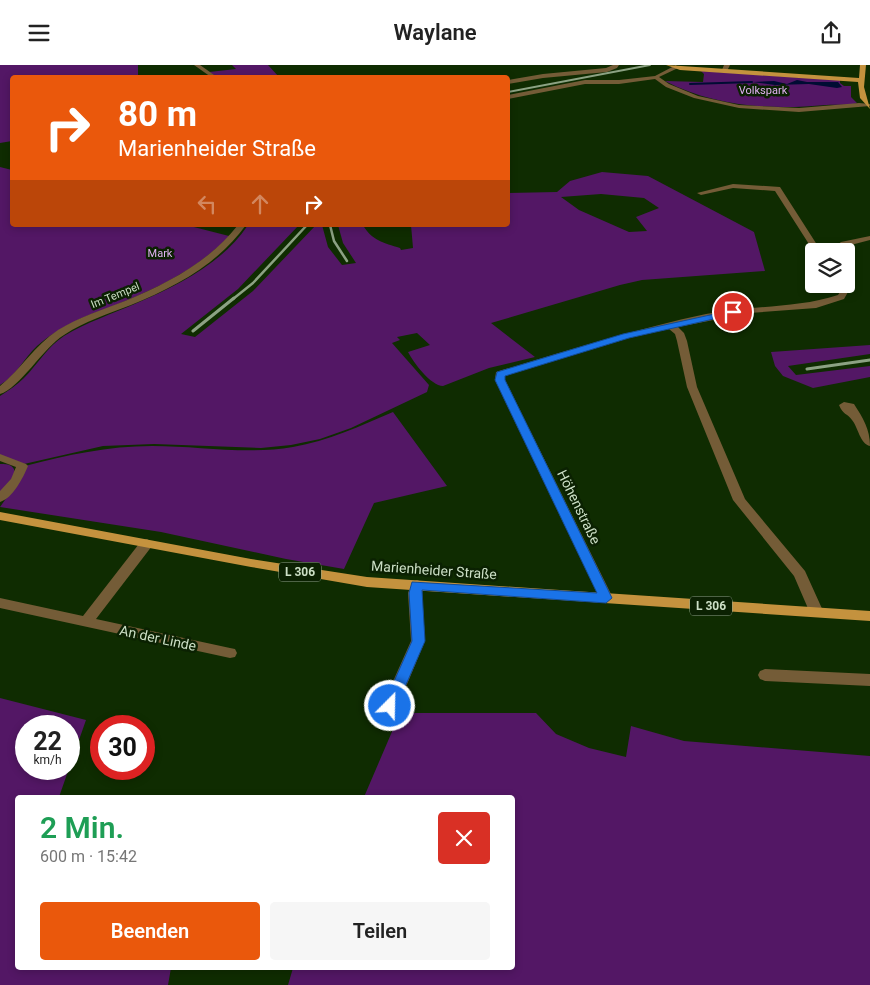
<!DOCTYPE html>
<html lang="de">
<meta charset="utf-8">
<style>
body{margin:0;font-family:Roboto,sans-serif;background:#f6f6f6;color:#222;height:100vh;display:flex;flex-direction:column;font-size:19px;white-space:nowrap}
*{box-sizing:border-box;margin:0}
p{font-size:16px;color:#767676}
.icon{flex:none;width:28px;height:28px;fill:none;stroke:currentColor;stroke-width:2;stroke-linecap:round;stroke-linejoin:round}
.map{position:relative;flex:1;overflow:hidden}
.sheet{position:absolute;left:15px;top:730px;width:500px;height:175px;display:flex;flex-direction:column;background:#fff;border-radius:5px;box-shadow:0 2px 8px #0003}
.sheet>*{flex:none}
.hud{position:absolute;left:10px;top:10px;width:500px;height:152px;border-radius:5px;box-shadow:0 2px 8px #0003;background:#ea580c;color:#fff;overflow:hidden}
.buttons{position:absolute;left:805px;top:178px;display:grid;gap:10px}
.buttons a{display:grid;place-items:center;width:50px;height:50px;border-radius:5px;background:#fff;box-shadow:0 2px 8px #0003;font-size:25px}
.speed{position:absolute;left:15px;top:650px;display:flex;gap:10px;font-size:25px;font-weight:700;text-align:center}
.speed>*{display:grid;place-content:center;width:65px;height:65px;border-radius:50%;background:#fff;box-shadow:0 2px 8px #0003;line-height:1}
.speed small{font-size:12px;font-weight:400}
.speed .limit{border:8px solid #d22;background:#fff;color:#111}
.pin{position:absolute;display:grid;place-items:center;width:42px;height:42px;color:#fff;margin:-21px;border:2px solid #fff;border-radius:50%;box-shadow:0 1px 5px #0007}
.me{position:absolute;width:55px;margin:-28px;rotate:23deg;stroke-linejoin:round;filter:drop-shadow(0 0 4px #0008)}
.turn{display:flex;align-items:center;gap:18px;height:105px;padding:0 25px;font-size:22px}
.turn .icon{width:65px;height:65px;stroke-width:2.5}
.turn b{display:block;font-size:35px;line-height:42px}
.lanes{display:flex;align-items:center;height:48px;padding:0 25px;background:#0003;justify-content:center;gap:25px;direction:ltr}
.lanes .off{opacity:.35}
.round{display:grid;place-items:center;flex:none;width:52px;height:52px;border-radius:5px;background:#f6f6f6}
.head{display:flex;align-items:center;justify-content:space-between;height:85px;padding:0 25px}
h1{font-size:30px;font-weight:600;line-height:38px;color:#1e9e55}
.cta{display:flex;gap:10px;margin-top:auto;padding:10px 25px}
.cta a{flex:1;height:58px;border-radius:5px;background:#ea580c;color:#fff;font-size:20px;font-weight:600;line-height:58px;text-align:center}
.cta a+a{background:#f6f6f6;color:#222}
header{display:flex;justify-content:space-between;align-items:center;height:65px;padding:0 25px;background:#fff;font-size:22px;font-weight:600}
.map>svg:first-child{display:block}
</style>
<header><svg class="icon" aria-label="menu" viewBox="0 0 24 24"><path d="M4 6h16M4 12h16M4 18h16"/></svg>Waylane<svg class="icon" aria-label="share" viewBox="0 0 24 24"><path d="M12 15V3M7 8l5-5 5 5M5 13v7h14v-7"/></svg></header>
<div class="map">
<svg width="870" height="920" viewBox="0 0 870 920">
<rect width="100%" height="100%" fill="#0f2c01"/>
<path fill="#531765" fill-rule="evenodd" d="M 0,0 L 138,0 L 138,12 L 12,12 L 12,76 L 0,78 Z
M 232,0 L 268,0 L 279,12 L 217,12 L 209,7 L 236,4 Z
M 701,6 L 840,15 L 840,18 L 844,21 L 851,21 L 851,32 L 857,38 C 848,41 836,39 826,40 C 771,45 715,42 665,16 L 703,17 L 704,9 Z
M 0,102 L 12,105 L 12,160 L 186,160 L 229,171 C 196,206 155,224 111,242 C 98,247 84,251 72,258 C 60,264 47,272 37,281 C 23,294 17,310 0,320 Z
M 602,107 L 648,111 L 754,167 L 765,206 L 642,215 L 620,220 L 491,258 L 535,292 L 489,303 L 443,321 C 431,321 413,297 408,287 L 430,280 L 417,268 L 397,272 L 400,275 L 392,278 L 429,320 L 427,327 L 351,363 L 320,374 L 291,380 L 261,383 L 154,379 L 103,381 L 24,399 L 0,390 L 0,331 C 8,326 17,320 24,313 C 38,299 47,282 64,271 C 87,257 112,249 137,238 C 177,221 223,198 248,160 L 299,160 L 238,224 L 181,269 L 195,272 L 253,226 L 316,160 L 322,160 L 328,182 L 342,200 L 356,198 L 343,178 L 338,160 L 363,160 C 371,175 384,178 400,183 L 401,185 L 413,183 L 411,160 L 508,160 L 508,128 L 557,127 L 570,116 ZM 601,129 L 644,133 L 659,143 L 636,152 L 647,166 L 629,167 L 579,145 L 561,132 Z
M 870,280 L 870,289 L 788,301 L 796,310 L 870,301 L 870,312 L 813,323 L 783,311 L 775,301 L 771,287 Z
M 393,347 L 447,421 L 374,438 L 344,504 L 286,494 L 161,467 L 0,442 L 19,415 L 25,401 C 67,390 108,381 152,381 C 199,381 247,390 293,382 C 328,376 360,361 393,347 Z
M 0,399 C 9,399 15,400 15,410 L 0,429 Z
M 0,633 L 86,655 L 59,732 L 18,732 L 18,902 L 171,903 L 168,920 L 0,920 ZM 26,661 L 69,661 L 69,704 L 26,704 Z
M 400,648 L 536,648 L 556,669 L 589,683 L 626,692 L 631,661 L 684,676 L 870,691 L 870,920 L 288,920 L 293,903 L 512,902 L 512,732 L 364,732 Z"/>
<path fill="#000c33" d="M 797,15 L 807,17 L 838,17 L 842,22 L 837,23 L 809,19 L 775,20 L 752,17 L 774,16 L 787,19 Z"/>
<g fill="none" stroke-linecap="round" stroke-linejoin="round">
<path stroke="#000c33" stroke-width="2" d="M 690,19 L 752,17"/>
<path fill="#745c37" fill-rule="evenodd" d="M 194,0 L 200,0 L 217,12 L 211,12 Z
M 613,0 L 619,0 L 617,3 L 607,7 L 543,13 L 508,19 L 508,15 L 543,9 L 606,3 Z
M 676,0 L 678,3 L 659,12 L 669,19 L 698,31 L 739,40 L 799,43 L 859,38 L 870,39 L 870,41 L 799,47 L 739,43 L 694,33 L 666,22 L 655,14 L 619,19 L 585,19 L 508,34 L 508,30 L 585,15 L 619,15 L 655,11 Z
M 724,0 L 730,0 L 727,6 L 722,5 Z
M 733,119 L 780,122 L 821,186 L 814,187 L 775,126 L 733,123 L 701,130 L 697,128 Z
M 238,160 L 246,160 C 217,200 175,222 131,240 C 108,249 85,256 64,270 C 44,282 19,324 0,329 L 0,321 C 21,304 35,280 58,265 C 79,252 102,245 125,236 C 168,218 209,197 238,160 Z
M 870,171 L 870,175 L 847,181 L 838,186 L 829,186 L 841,177 Z
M 837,219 L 845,219 L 848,227 L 844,234 L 816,243 L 749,248 L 678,262 L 684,268 L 687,276 L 697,322 L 745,434 L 805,506 L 824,548 L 822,552 L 812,552 L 810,548 L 794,511 L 733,435 L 687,322 L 677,276 L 675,269 L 669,264 L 629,273 L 505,311 L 505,315 L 613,533 L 611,536 L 601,536 L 495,315 L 496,307 C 566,286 635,264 706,249 C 750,240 795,244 838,230 L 840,227 Z
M 844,337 L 854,339 C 863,353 870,364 870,381 C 860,379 858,362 852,355 C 847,348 843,350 839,340 Z
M 0,389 L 26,399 L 28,401 C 23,413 13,433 0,437 L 0,426 L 11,414 L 16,402 L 0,396 Z
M 147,474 L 153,478 L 152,481 L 96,554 L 230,583 L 235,584 L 237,588 L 235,592 L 230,593 L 0,543 L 0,533 L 83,551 L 142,475 Z
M 417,515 L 422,517 L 424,520 L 422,528 L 425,576 L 398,641 L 395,645 L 390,647 L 385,645 L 382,641 L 411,576 L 408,528 L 412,517 Z
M 765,604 L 870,609 L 870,621 L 765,616 L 760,614 L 758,610 L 760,606 Z"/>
<path fill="#c4923e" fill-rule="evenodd" d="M 666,0 L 859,13 L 860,0 L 866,0 L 864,22 L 870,44 L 860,33 L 858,17 L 680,5 Z
M 0,447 L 251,494 L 367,512 L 870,546 L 870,556 L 367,522 L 251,502 L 0,455 Z"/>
<path stroke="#8ca283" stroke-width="2" d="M 508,27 L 650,0"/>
<path stroke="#8ca283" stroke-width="2.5" d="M 330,160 L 334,176 L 347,196
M 233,234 L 253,218 L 307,160"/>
<path stroke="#8ca283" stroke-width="3" d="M 193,266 L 234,233
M 807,304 L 870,295"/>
</g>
<path fill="#1a73e8" stroke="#114b97" d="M 733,245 L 737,247 L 736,249 L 629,273 L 505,311 L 505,315 L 612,533 L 606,538 L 422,525 L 425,576 L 395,645 L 390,647 L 385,645 L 383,641 L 412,576 L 409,528 L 412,517 L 597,528 L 495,315 L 497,307 L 623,269 Z"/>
<g text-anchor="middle" stroke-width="5" stroke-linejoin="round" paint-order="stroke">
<g font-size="11" fill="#e1b2f2" stroke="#0b2102">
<text x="763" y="29">Volkspark</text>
<text x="160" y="192">Mark</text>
</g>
<g font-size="11" fill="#ccdfc6" stroke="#0b2102">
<text transform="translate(115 230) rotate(-22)" y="4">Im Tempel</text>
</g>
<g fill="#0b2102" stroke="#92a68b" stroke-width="1">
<rect x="279" y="497.5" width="42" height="19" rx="4"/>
<rect x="690" y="531.5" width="42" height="19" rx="4"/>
</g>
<g font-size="12" font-weight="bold" fill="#ccdfc6">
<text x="300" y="511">L 306</text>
<text x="711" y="545">L 306</text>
</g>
<g font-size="14" fill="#ccdfc6" stroke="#0b2102">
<text transform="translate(579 442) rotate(64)" y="5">Höhenstraße</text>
<text transform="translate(434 505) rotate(4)" y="5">Marienheider Straße</text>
<text transform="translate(158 573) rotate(12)" y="5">An der Linde</text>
</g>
</g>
</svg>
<div class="buttons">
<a><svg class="icon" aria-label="layers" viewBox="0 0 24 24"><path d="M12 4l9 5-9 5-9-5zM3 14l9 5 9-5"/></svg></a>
</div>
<div class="speed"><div>22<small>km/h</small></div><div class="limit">30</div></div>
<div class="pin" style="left:733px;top:247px;background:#d93025"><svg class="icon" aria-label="arrive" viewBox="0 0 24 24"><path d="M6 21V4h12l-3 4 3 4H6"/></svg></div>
<svg class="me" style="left:390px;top:641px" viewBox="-20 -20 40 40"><circle r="17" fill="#1a73e8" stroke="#fff" stroke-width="3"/><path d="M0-11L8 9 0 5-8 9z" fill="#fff"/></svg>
<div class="hud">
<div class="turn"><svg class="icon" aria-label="right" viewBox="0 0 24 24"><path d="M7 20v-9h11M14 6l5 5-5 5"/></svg><div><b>80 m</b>Marienheider Straße</div></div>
<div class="lanes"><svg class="icon off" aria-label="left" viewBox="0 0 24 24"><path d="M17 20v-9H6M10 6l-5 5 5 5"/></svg><svg class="icon off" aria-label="ahead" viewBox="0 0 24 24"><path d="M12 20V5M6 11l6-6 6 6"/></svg><svg class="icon" aria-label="right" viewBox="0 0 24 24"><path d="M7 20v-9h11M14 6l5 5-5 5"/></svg></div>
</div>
<section class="sheet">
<div class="head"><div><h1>2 Min.</h1><p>600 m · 15:42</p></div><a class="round" style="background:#d93025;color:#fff"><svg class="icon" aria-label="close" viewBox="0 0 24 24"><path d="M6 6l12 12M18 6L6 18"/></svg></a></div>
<div class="cta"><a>Beenden</a><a>Teilen</a></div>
</section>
</div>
